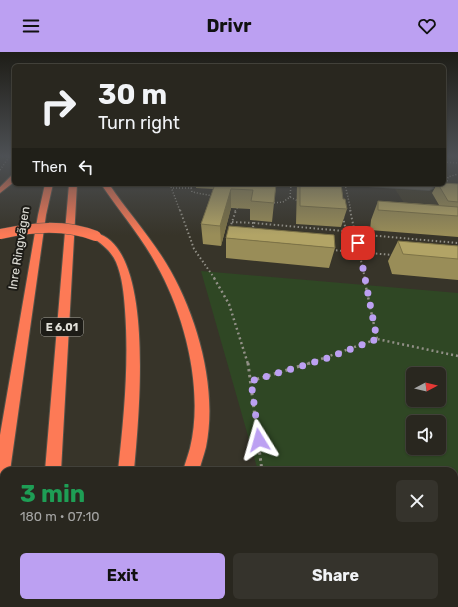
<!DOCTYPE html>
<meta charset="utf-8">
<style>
body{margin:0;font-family:Rubik,sans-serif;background:#35332c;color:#f1f3f6;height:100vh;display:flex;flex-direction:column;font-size:15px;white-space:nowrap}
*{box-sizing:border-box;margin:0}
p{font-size:13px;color:#a5a5a4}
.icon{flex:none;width:22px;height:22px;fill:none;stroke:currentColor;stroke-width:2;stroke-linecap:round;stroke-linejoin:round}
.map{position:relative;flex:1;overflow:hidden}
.panel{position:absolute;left:0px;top:415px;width:458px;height:140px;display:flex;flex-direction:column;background:#29271f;border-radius:12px 12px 0 0;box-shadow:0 1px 3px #0004,0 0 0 1px #45443d}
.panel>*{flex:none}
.top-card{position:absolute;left:12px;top:12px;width:434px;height:122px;border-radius:6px;box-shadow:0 1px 3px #0004,0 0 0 1px #45443d;background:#29271f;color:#f1f3f6;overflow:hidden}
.needle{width:26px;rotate:83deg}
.controls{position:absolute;left:406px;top:315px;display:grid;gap:8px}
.controls a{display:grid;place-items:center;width:40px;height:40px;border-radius:6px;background:#29271f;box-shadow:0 1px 3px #0004,0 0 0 1px #45443d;font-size:20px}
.pin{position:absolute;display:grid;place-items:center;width:34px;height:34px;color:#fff;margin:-17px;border-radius:8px;box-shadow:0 2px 6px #0006}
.me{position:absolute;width:44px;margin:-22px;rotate:352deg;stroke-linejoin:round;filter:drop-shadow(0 0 3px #0008)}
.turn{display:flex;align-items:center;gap:14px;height:84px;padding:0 20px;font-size:18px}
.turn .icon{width:52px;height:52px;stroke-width:2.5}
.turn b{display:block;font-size:28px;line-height:34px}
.then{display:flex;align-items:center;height:38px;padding:0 20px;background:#0003;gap:8px;font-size:15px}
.round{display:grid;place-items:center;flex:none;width:42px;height:42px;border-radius:6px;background:#35332c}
.headline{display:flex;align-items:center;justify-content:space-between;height:68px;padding:0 20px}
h1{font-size:24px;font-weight:700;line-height:30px;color:#1e9e55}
.cta{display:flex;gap:8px;margin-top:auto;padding:8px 20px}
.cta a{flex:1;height:46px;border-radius:6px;background:#bca0f2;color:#111;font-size:16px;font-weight:700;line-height:46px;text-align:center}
.cta a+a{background:#35332c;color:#f1f3f6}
header{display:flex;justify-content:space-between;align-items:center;height:52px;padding:0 20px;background:#bca0f2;color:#111;font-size:18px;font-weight:700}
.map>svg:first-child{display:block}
</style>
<header><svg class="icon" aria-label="menu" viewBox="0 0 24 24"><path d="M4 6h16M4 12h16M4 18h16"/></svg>Drivr<svg class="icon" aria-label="heart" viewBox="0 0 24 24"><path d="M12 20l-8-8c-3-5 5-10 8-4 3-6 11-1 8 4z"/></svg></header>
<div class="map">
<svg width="458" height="555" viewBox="0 0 458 555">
<rect width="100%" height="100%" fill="#373429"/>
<path fill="#423e2c" d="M 395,137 L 458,141 L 458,164 L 410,160 Z"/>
<path fill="#2f4724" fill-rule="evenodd" d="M 201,219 L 458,241 L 458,555 L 297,555 L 296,551 L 454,551 L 454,419 L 258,419 ZM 413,322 L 439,322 L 439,348 L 413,348 ZM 413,370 L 439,370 L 439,396 L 413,396 Z"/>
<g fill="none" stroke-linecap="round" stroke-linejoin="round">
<g stroke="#545349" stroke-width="2">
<path id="street" d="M 364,132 L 429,134 L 433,136 L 429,138 L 368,134 Z"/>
</g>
<g stroke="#545349" stroke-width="2">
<path id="highway" d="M 11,124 L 14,124 L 14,130 L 0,141 L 0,135 Z
M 45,132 L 53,132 L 46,163 L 10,419 L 4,419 L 4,439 L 0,440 L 0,383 L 38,163 Z
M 69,132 L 77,132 L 61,419 L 45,419 Z
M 101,132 L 109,132 C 127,159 149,183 166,211 C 197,262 218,336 206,395 C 204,403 201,411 199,419 L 183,419 C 185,411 188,404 190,396 C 204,338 185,263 156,212 C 141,184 119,159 101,132 Z
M 96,181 C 157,196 138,372 134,419 L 118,419 C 124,365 129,312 125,258 C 124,242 122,224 116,210 C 111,199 102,192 93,186 L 91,184 Z
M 39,551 L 59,551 L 59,555 L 39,555 Z
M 80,551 L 124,551 L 123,555 L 79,555 Z"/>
</g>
<path stroke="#939188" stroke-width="1.5" stroke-dasharray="1 2" stroke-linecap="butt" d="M 444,110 L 458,111
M 0,118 L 9,105
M 444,130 L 447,129 L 448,125 L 458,122
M 170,132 L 180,159
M 271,132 L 291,133
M 345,132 L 351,159
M 173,136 L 191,136 L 194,132
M 191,136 L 192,140 L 213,144
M 290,145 L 291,133
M 271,151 L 283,150 L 290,145 L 298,149
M 235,159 L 239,153"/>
<path stroke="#939188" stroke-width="2" stroke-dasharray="1.5 2.5" stroke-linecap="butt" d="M 180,158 L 194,197 L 215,227
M 350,158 L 365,227
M 343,165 L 346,179
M 232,170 L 254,171
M 230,176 L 236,158
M 252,179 L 254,171 L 355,180
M 356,182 L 458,191
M 332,198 L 393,203"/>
<path stroke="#939188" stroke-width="2.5" stroke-dasharray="2 3" stroke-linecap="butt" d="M 214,226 L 229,252 L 248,312
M 364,226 L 377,287
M 307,312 L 377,287 L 458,304"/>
<path stroke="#939188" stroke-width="3" stroke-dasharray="2.5 3.5" stroke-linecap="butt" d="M 248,311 L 262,419
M 251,329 L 310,311"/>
<path stroke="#939188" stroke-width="4" stroke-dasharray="3 4.5" stroke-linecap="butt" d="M 273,551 L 273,555"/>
<use href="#street" fill="#666458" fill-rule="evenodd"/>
<use href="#highway" fill="#fd7a56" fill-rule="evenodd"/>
<g stroke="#545349" stroke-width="11" stroke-linecap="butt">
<path id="highway-bridge" d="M 0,182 C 33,175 64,172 96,184"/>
</g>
<use href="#highway-bridge" stroke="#fd7a56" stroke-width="10"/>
</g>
<path fill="#998d58" d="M 196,132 L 276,132 L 272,170 L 250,168 L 250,157 L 231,156 L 221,194 L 203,192 L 201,172 L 214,137 L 196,136 Z
M 297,132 L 341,132 L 343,147 L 347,157 L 341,175 L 296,172 Z
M 437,132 L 458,132 L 458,185 L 370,178 L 371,168 L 378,149 L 439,153 L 432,141 Z
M 226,186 L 335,196 L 329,216 L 226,206 Z
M 398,189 L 458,194 L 458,228 L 392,222 L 388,209 Z"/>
<path fill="#7d7347" d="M 231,137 L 231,156 L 221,194 L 220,174 Z"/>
<path fill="#b2a466" stroke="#7d7347" d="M 444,131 L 458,132 L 458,150 L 448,149 L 438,132 L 444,132 Z
M 215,132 L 276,132 L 274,151 L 251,149 L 253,138 L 231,137 L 220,174 L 201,172 Z
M 300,132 L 341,132 L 343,147 L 345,147 L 347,157 L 300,154 Z
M 378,149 L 458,155 L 458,164 L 378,158 Z
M 229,174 L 334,183 L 335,196 L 226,186 Z
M 398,189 L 458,194 L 458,207 L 403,202 Z"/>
<linearGradient id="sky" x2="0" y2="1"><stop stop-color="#1e1d17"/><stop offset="0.57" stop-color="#4d5054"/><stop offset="1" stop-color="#4d5054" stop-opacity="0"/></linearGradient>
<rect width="458" height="183" fill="url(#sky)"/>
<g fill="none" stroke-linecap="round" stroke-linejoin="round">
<path stroke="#bca0f2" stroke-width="7" stroke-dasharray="0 12.6" d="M 259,388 L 251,329 L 325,307 L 377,287 L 358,191"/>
</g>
<g text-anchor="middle" stroke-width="4" stroke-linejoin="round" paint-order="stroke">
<rect fill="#1d1c17" stroke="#a6a49e" stroke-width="1" x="41" y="266" width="42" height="18" rx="3"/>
<g font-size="11" font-weight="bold" fill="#e0dfd8">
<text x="62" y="279">E 6.01</text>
</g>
<g font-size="12" fill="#e0dfd8" stroke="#1d1c17">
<text transform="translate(19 196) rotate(-81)" y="4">Inre Ringvägen</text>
</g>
</g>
</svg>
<div class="controls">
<a><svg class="needle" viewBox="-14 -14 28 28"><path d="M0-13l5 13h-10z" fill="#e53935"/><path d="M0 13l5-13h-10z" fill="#a5a5a4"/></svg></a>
<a><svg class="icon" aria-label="sound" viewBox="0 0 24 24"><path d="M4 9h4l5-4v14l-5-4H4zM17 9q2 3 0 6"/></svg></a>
</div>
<div class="pin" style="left:358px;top:191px;background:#d93025"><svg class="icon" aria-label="arrive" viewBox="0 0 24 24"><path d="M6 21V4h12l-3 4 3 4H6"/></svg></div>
<svg class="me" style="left:259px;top:388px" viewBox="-20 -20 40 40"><path d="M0-17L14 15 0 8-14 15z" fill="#bca0f2" stroke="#fff" stroke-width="4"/></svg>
<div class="top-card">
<div class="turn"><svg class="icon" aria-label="right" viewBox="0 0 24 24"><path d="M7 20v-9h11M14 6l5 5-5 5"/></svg><div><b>30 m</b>Turn right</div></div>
<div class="then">Then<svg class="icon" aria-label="left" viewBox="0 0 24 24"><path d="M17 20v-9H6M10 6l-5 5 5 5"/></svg></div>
</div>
<section class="panel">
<div class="headline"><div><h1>3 min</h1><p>180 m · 07:10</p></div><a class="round"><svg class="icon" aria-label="close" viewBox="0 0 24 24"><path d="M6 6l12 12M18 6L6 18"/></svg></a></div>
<div class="cta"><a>Exit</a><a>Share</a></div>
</section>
</div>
